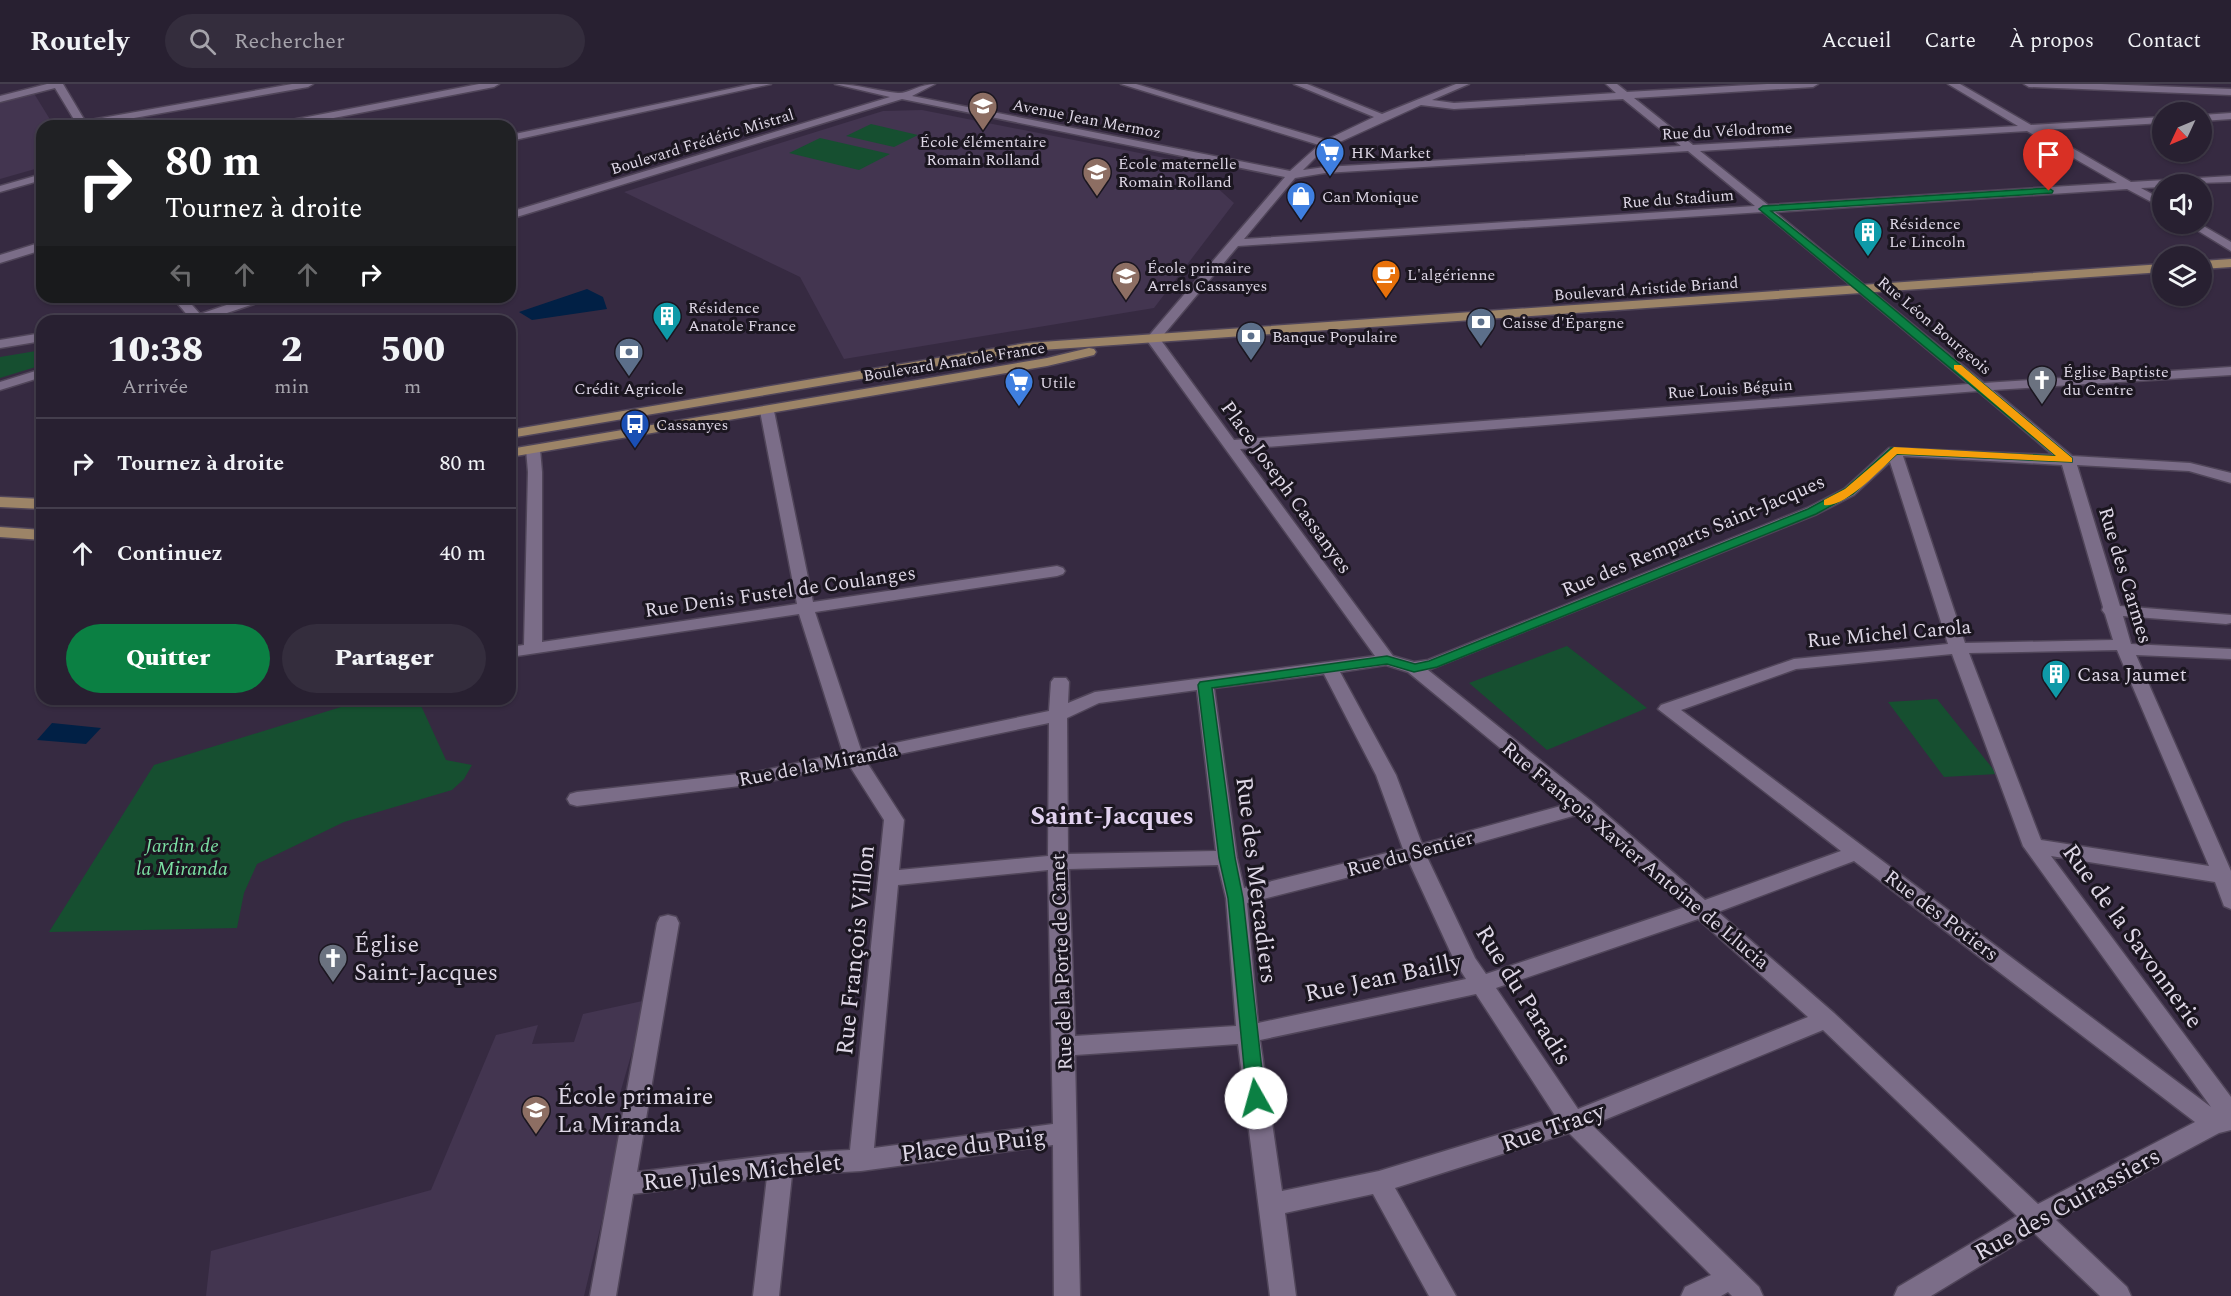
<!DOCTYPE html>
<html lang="fr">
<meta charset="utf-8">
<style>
body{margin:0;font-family:Spectral,serif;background:#342d3d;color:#f1f3f6;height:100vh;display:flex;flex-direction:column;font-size:22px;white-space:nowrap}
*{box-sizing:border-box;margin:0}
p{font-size:20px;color:#a5a3ab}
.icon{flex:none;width:33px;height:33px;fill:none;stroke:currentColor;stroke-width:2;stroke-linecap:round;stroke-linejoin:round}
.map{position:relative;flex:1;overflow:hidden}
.side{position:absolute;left:36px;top:231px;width:480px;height:390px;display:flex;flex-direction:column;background:#282031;border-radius:18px;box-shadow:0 2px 4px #0004,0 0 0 2px #443e4d}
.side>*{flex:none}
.top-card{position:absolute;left:36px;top:36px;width:480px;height:183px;border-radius:18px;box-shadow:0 2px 4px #0004,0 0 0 2px #443e4d;background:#202124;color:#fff;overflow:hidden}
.needle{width:39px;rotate:226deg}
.tools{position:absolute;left:2152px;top:18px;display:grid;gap:12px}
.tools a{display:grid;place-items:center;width:60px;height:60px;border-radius:50%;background:#282031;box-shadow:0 2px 4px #0004,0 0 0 2px #443e4d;font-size:30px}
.pin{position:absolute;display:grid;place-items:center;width:51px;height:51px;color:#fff;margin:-62px -26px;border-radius:50% 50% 50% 0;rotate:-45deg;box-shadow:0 0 6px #0007}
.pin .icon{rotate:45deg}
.me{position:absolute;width:66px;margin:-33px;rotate:353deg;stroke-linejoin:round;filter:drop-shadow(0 0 4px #0008)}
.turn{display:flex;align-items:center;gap:21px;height:126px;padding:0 30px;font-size:27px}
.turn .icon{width:78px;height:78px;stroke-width:2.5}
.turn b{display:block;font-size:42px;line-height:51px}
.lanes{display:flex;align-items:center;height:57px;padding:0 30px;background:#0003;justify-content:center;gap:30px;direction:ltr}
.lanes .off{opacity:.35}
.eta{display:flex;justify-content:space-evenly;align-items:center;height:102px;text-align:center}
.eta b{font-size:36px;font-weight:800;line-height:42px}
.action{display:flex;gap:12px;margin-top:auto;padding:12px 30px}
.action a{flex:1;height:69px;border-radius:36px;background:#0b8043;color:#fff;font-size:24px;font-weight:800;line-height:69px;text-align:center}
.action a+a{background:#342d3d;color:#f1f3f6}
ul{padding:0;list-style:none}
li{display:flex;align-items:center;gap:18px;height:90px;padding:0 30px;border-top:2px solid #443e4d}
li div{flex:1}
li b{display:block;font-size:22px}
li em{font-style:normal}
header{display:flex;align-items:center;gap:36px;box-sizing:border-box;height:84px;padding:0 30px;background:#282031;border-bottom:2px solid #443e4d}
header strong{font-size:28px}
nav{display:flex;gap:33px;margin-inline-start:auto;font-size:21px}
.search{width:420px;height:54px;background:#342d3d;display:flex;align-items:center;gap:15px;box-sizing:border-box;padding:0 21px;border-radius:33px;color:#a5a3ab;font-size:22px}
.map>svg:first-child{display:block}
</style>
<header>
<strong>Routely</strong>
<div class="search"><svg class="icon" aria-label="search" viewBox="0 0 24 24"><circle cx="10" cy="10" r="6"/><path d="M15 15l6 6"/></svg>Rechercher</div>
<nav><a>Accueil</a><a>Carte</a><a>À propos</a><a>Contact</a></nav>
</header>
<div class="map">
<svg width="2231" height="1212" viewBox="0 0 2231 1212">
<rect width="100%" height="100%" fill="#362a41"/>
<path fill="#433550" d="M 30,11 L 35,11 L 54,42 L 42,42 L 42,83 L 0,95 L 0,18 Z
M 922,26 L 1190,79 L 1234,119 L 1154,224 L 844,275 L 800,193 L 624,108 L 883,27 Z
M 647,916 L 619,1013 L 628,1013 L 613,1090 L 584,1212 L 206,1212 L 211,1167 L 431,1106 L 496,951 L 538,941 L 532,960 L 574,958 L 583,930 Z"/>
<path fill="#164f30" d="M 871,40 L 918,51 L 894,63 L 846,52 Z
M 820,54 L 890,70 L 859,86 L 789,69 Z
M 42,266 L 42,281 L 0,294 L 0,273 Z
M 1567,562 L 1647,624 L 1547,666 L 1469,599 Z
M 386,615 L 418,615 L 446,676 L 472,681 L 464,695 L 452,706 L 344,738 L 257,780 L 244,809 L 237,844 L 49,848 L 154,681 L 357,618 L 357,623 Z
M 1937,615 L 1997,690 L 1944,693 L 1888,618 Z"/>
<path fill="#012045" d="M 587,205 L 603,213 L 607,225 L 532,236 L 519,228 Z
M 52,639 L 101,644 L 86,660 L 37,656 Z"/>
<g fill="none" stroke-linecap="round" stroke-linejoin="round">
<g stroke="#504559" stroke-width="3">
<path id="minor" d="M 47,0 L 63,0 L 85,37 L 292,0 L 313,0 L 308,3 L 89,42 L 78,42 L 55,4 L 0,18 L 0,12 Z
M 479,0 L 499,0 L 494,3 L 292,42 L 271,42 L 276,39 Z
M 753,0 L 771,0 L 510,57 L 510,51 Z
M 835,0 C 857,0 876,7 898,9 C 907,10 920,0 935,0 L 912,12 L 1290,87 L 1319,61 L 1121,0 L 1136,0 L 1326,56 L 1374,33 L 1294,0 L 1307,0 L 1382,30 L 1456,0 L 1469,0 L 1432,16 L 1454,19 L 1616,9 L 1606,0 L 1617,0 L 1627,8 L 1767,0 L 1818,0 L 1813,3 L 1634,14 L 1693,61 L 2018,42 L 1948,0 L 1960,0 L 2031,41 L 2163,33 L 2163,39 L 2041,46 L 2131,98 L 2231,92 L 2231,98 L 2163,100 L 2163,103 L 2141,104 L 2163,116 L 2163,124 L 2127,105 L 1775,128 L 1984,299 L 2231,283 L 2231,291 L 1993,306 L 2072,372 L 2190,379 L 2231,389 L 2231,399 L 2189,387 L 2077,381 L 2120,522 L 2231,531 L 2231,539 L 2226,540 L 2123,532 L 2131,560 L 2231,565 L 2231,575 L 2136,571 L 2231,787 L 2231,825 L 2224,822 L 2215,798 L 2051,772 L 2231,1013 L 2231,1046 L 2219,1049 L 2056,1136 L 2127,1203 L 2131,1212 L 2100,1212 L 2034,1149 L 1931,1212 L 1894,1212 L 1898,1203 L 2017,1132 L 1823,946 L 1592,1041 L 1759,1203 L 1763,1212 L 1732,1212 L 1728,1208 L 1721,1212 L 1681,1212 L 1685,1203 L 1711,1191 L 1569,1049 L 1395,1104 L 1456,1212 L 1429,1212 L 1373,1110 L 1285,1129 L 1296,1212 L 1270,1212 L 1238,960 L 1075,971 L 1080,1212 L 1054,1212 L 1053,1061 L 861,1087 L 792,1091 L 779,1212 L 753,1212 L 767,1093 L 633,1110 L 616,1212 L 590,1212 L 657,839 L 660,833 L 668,831 L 676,833 L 679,839 L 637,1088 L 781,1070 L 850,1066 L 884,736 L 849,681 L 756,700 L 577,722 L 570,720 L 567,715 L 570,710 L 577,708 L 756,688 L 843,669 L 799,530 L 510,573 L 510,563 L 524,561 L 528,388 L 526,365 L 528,362 L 538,362 L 540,365 L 542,388 L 542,558 L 797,520 L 760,327 L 767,323 L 774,327 L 813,518 L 1057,482 L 1063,484 L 1065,487 L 1063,490 L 1057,492 L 815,528 L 861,666 L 1049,627 L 1051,598 L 1054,594 L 1066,594 L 1069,598 L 1068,619 L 1095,608 L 1375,572 L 1146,255 L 1285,93 L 902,15 L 510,135 L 510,128 L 890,13 ZM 1623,15 L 1681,62 L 1325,83 L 1303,86 L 1321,68 L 1331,62 L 1421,21 L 1454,25 ZM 2027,47 L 2117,99 L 1768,121 L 1700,67 ZM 1688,67 L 1755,122 L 1244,155 L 1295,94 L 1325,89 ZM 1763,128 L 1969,300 L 1234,356 L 1160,255 L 1238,162 ZM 1978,307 L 2053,371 L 1889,364 L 1844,405 L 1807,424 L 1428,576 L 1414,578 L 1393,572 L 1240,365 ZM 1903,372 L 2062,381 L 2103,523 L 2102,526 L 2105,530 L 2113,556 L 1965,559 ZM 1890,378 L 1948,560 L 1794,575 L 1661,621 L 1658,625 L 1841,767 L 1705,816 L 1591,717 L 1428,586 L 1817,430 L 1854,411 ZM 2117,566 L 2209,782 L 2041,756 L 1969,569 ZM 1952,570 L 2023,762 L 2211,1023 L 1681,626 L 1796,585 ZM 1386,581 L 1408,588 L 1568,720 L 1422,760 L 1396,691 L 1340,588 ZM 1324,590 L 1376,691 L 1403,765 L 1244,804 L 1237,774 L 1214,604 ZM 1197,606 L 1216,767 L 1068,770 L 1067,634 L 1099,619 ZM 1049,639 L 1048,772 L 899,786 L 904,736 L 866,677 ZM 1580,730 L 1685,823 L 1486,890 L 1475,874 L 1427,773 ZM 1854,777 L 2195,1038 L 2038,1120 L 1834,929 L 1718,828 ZM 1409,778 L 1455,878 L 1466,895 L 1258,939 L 1247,819 ZM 1218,781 L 1226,814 L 1236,942 L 1075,952 L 1069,785 ZM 1048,786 L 1053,1040 L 874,1064 L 898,801 ZM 1698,835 L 1808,933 L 1578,1025 L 1496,904 ZM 1476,910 L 1556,1033 L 1379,1087 L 1282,1107 L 1260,956 Z
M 2024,0 L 2101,0 L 2231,5 L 2231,11 L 2029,3 Z
M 2231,29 L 2231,35 L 2202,37 L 2202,31 Z
M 42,90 L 42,96 L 0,108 L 0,102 Z
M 2187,140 L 2200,140 L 2231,158 L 2231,167 Z
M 42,158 L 42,166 L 0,179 L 0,171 Z
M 172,213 L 185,213 L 200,230 L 250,213 L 268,213 L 266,216 L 209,235 L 210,237 L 167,237 L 173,233 L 189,233 Z
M 42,249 L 42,257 L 0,264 L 0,256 Z
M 42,285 L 42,293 L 0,306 L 0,298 Z"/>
</g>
<g stroke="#504559" stroke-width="3">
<path id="major" d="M 2231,175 L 2231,183 L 2202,185 L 2202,177 Z
M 2163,180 L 2163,188 L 1027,267 L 510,354 L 510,346 L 1027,259 Z
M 1089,264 L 1094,265 L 1096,268 L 1094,271 L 1047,282 L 510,373 L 510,365 L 1047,274 Z
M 0,413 L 42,415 L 42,425 L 0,423 Z
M 0,443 L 42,446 L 42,456 L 0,453 Z"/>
</g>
<use href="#minor" fill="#7b6d88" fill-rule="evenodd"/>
<use href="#major" fill="#9c8467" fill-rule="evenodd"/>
</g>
<path fill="#0b8043" stroke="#07532c" stroke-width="1.5" d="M 2049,104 L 2053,107 L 2052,109 L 1771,127 L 1867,203 L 2072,374 L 2072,378 L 1897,370 L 1853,410 L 1816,430 L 1437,583 L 1414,588 L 1387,580 L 1212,604 L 1235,774 L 1243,814 L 1265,1014 L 1262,1019 L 1256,1021 L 1249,1019 L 1247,1014 L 1228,814 L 1219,774 L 1198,601 L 1200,598 L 1387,572 L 1415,580 L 1429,577 L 1808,425 L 1845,405 L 1891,364 L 2056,372 L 1759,125 L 1763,122 Z"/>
<path fill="#f59e0b" d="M 1954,281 L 1961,281 L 2072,374 L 2072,378 L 1897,370 C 1882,384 1844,425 1824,421 L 1824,416 L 1845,405 L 1894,363 L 2056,372 L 1954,285 Z"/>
<defs>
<g id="school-pin" transform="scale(1.5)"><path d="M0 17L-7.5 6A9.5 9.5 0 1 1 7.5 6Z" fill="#8d6e63" stroke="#1b1620"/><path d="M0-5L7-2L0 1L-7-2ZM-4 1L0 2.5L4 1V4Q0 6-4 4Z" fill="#fff"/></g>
<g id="supermarket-pin" transform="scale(1.5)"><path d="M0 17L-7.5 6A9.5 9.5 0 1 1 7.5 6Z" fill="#3f7fe0" stroke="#1b1620"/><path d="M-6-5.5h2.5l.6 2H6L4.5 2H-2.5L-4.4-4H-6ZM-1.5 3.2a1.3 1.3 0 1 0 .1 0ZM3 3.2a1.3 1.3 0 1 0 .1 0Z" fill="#fff"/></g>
<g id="shop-pin" transform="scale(1.5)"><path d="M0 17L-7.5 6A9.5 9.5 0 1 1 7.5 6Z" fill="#3f7fe0" stroke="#1b1620"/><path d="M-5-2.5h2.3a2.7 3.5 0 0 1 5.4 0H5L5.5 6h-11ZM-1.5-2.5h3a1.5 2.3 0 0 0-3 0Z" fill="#fff"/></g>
<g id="building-pin" transform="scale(1.5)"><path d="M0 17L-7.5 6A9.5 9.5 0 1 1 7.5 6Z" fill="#0f9aa8" stroke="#1b1620"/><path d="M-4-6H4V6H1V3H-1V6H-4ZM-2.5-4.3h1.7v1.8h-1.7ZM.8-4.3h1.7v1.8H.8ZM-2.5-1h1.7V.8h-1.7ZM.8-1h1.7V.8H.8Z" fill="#fff"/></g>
<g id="cafe-pin" transform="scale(1.5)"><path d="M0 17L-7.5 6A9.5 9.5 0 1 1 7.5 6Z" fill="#e8710a" stroke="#1b1620"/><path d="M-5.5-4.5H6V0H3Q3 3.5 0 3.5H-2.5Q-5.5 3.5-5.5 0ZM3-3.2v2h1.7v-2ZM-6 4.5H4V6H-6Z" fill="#fff"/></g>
<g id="bank-pin" transform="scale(1.5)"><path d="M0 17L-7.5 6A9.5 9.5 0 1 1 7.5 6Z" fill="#5c6f8a" stroke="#1b1620"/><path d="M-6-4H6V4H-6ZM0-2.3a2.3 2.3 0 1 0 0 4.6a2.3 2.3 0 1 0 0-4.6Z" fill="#fff"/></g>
<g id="church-pin" transform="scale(1.5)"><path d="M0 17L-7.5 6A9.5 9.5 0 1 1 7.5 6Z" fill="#6b7280" stroke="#1b1620"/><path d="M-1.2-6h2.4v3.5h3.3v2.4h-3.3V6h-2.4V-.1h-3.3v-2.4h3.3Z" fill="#fff"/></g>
<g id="bus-pin" transform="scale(1.5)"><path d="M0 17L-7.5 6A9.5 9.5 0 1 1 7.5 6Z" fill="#1a4fb4" stroke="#1b1620"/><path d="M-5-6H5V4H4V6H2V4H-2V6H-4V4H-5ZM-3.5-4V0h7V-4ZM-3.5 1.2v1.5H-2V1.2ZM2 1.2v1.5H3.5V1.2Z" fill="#fff"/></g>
</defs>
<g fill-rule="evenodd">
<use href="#school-pin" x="983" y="22"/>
<use href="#supermarket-pin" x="1330" y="68"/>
<use href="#school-pin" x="1097" y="88"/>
<use href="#shop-pin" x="1301" y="112"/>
<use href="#building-pin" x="1868" y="148"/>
<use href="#cafe-pin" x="1386" y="190"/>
<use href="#school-pin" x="1126" y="192"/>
<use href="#building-pin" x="667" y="232"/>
<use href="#bank-pin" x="1481" y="238"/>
<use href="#bank-pin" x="1251" y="252"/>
<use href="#bank-pin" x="629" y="268"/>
<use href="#church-pin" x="2042" y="296"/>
<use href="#supermarket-pin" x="1019" y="298"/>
<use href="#bus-pin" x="635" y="340"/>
<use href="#building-pin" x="2056" y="590"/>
<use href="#church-pin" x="333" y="874"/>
<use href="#school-pin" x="536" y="1026"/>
</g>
<g text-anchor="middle" stroke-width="6" stroke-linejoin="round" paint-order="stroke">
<g font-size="16" fill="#ded7e6" stroke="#1b1620">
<text transform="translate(1087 34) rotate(11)" y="6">Avenue Jean Mermoz</text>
<text transform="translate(1727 46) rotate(-3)" y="6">Rue du Vélodrome</text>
<text transform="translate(702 57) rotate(-17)" y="6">Boulevard Frédéric Mistral</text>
<text transform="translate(1678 114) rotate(-4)" y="6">Rue du Stadium</text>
<text transform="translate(1646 204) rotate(-4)" y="6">Boulevard Aristide Briand</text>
<text transform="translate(1935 241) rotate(40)" y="6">Rue Léon Bourgeois</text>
<text transform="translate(954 277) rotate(-9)" y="6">Boulevard Anatole France</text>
<text transform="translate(1730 304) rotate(-4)" y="6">Rue Louis Béguin</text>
</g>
<g font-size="16" fill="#ded7e6" stroke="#1b1620" text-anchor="start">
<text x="983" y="63" text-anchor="middle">École élémentaire<tspan x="983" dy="18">Romain Rolland</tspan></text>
<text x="1351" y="74">HK Market</text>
<text x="1118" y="85">École maternelle<tspan x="1118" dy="18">Romain Rolland</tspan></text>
<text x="1322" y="118">Can Monique</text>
<text x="1889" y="145">Résidence<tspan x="1889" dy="18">Le Lincoln</tspan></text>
<text x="1147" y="189">École primaire<tspan x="1147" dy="18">Arrels Cassanyes</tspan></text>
<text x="1407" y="196">L'algérienne</text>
<text x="688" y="229">Résidence<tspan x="688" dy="18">Anatole France</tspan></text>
<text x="1502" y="244">Caisse d'Épargne</text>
<text x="1272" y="258">Banque Populaire</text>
<text x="2063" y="293">Église Baptiste<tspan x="2063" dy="18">du Centre</tspan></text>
<text x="1040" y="304">Utile</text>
<text x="629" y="310" text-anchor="middle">Crédit Agricole</text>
<text x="656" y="346">Cassanyes</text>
</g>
<g font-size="20" fill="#ded7e6" stroke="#1b1620">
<text transform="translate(1287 403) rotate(54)" y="7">Place Joseph Cassanyes</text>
<text transform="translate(1693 451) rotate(-23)" y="7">Rue des Remparts Saint-Jacques</text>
<text transform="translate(2126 491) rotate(73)" y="7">Rue des Carmes</text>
<text transform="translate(780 507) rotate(-8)" y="7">Rue Denis Fustel de Coulanges</text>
<text transform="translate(1889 549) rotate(-5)" y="7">Rue Michel Carola</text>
<text transform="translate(818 680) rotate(-11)" y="7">Rue de la Miranda</text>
<text transform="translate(1410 769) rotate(-15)" y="7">Rue du Sentier</text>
<text transform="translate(1636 771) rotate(40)" y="7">Rue François Xavier Antoine de Llucia</text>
<text transform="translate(1942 831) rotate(37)" y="7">Rue des Potiers</text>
<text transform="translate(1061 878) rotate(-92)" y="7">Rue de la Porte de Canet</text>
</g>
<g font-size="20" fill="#ded7e6" stroke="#1b1620" text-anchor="start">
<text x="2077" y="597">Casa Jaumet</text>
</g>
<g font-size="20" font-style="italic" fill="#7ce1a4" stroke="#1b1620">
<text x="182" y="768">Jardin de<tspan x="182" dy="23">la Miranda</tspan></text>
</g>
<g font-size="24" fill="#ded7e6" stroke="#1b1620">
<text transform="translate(1257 796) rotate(83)" y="8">Rue des Mercadiers</text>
<text transform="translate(2133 852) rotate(54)" y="8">Rue de la Savonnerie</text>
<text transform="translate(855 866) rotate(-84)" y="8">Rue François Villon</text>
<text transform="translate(1383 893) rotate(-12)" y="8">Rue Jean Bailly</text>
<text transform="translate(1524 911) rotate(58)" y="8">Rue du Paradis</text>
<text transform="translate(1553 1043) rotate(-19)" y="8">Rue Tracy</text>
<text transform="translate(973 1061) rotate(-7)" y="8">Place du Puig</text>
<text transform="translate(742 1088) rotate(-6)" y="8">Rue Jules Michelet</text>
<text transform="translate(2067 1120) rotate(-29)" y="8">Rue des Cuirassiers</text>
</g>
<g font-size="24" fill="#ded7e6" stroke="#1b1620" text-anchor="start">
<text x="354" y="868">Église<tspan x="354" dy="28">Saint-Jacques</tspan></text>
<text x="557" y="1020">École primaire<tspan x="557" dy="28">La Miranda</tspan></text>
</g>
<g font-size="26" font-weight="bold" fill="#e1d2ef" stroke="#1b1620">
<text x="1112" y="740">Saint-Jacques</text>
</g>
</g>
</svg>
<div class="tools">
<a><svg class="needle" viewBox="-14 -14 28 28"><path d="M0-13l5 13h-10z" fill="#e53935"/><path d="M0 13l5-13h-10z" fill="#a5a3ab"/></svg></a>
<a><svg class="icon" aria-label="sound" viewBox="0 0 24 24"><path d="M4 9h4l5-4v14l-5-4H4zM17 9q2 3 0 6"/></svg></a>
<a><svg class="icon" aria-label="layers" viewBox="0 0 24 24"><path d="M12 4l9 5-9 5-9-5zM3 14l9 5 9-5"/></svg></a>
</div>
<div class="pin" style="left:2049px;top:107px;background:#d93025"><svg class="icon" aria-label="arrive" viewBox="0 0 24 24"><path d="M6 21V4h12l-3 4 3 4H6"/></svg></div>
<svg class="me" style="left:1256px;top:1014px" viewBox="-20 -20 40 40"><circle r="19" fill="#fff"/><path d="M0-13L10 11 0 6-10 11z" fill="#0b8043"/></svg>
<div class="top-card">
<div class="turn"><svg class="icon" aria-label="right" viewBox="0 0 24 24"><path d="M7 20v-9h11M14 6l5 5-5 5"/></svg><div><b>80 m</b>Tournez à droite</div></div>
<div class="lanes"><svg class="icon off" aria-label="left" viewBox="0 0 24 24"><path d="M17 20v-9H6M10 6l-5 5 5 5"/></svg><svg class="icon off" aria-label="ahead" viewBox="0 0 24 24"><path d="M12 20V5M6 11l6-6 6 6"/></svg><svg class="icon off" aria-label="ahead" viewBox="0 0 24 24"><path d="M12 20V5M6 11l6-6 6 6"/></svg><svg class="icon" aria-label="right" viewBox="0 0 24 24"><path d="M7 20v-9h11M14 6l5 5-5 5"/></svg></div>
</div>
<section class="side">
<div class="eta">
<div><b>10:38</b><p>Arrivée</p></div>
<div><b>2</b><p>min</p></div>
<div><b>500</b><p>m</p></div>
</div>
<ul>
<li><svg class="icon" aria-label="right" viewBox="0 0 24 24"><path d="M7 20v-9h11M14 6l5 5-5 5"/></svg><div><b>Tournez à droite</b></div><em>80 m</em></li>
<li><svg class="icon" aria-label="ahead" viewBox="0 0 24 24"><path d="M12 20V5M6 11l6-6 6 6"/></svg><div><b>Continuez</b></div><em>40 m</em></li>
</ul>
<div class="action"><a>Quitter</a><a>Partager</a></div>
</section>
</div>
